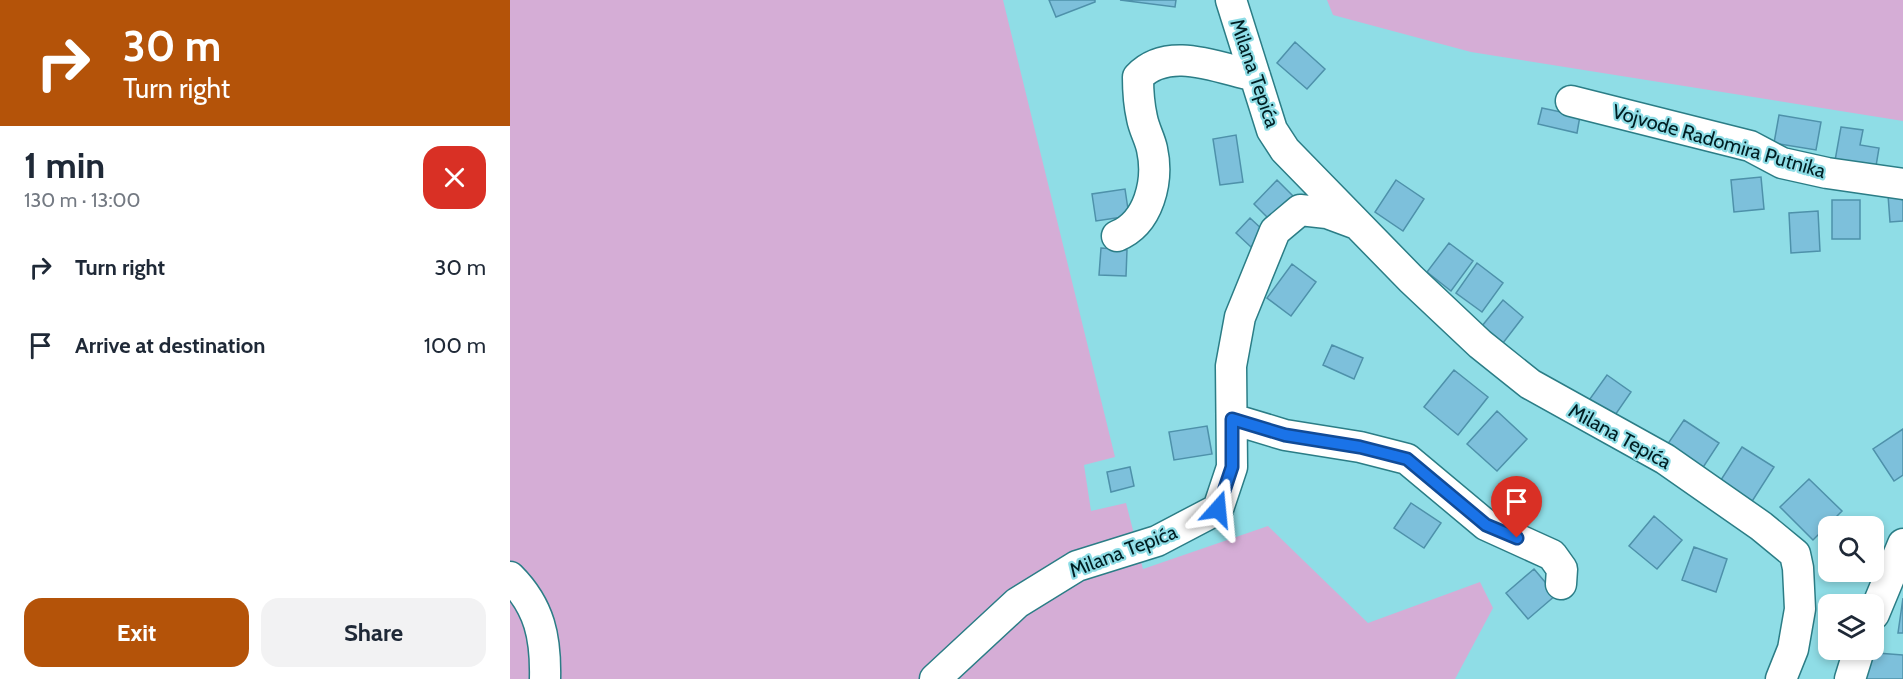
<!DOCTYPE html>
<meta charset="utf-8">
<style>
body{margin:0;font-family:Cabin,sans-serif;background:#f2f2f3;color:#1f2937;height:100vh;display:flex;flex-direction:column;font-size:22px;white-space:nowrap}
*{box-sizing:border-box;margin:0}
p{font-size:20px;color:#747a83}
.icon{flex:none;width:33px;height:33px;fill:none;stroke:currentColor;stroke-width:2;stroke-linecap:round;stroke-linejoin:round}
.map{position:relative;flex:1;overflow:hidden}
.drawer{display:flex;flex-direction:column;background:#fff;width:510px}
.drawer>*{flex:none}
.hud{background:#b45309;color:#fff;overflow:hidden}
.controls{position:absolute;left:1308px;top:516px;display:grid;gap:12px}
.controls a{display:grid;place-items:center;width:66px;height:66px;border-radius:12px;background:#fff;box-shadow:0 3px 9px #0003;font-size:30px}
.pin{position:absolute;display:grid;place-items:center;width:51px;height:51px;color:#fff;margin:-62px -26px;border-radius:50% 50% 50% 0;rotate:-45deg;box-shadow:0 0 6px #0007}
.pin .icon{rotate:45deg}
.me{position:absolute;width:66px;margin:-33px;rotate:18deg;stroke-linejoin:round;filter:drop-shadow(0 0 4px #0008)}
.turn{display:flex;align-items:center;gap:21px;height:126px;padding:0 24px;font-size:27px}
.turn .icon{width:78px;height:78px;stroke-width:2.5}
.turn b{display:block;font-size:42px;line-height:51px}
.round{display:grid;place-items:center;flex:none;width:63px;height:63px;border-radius:18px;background:#f2f2f3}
.headline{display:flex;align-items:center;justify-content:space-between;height:102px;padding:0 24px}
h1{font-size:36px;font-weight:700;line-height:45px}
.action{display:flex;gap:12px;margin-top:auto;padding:12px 24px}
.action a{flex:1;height:69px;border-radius:18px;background:#b45309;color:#fff;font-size:24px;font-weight:700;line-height:69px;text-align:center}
.action a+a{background:#f2f2f3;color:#1f2937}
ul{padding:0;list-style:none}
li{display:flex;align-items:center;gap:18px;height:78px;padding:0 24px}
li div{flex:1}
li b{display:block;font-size:22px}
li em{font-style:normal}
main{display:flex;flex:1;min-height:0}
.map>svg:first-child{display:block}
</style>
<main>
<section class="drawer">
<div class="hud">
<div class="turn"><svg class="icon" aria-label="right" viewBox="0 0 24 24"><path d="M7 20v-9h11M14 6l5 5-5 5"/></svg><div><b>30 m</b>Turn right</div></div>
</div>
<div class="headline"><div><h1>1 min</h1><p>130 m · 13:00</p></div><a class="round" style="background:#d93025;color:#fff"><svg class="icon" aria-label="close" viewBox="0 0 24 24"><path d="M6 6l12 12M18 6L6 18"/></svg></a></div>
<ul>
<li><svg class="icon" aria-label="right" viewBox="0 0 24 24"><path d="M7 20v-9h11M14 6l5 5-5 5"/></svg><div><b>Turn right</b></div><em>30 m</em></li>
<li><svg class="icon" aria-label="arrive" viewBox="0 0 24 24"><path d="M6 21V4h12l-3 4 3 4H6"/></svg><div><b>Arrive at destination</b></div><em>100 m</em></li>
</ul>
<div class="action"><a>Exit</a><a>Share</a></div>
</section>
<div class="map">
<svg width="1393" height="679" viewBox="0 0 1393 679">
<rect width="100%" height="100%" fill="#8fdde6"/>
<path fill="#d5add6" d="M 0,0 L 493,0 L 605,457 L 574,465 L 581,511 L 616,503 L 633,569 L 758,526 L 858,623 L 970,582 L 983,608 L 945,679 L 0,679 Z
M 817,0 L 1393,0 L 1393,121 L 961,52 L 823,15 Z"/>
<path fill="#7dc0db" stroke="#4e91aa" stroke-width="1.5" d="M 539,0 L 585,0 L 585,2 L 546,17 Z
M 610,0 L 666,0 L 665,7 Z
M 785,42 L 815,69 L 797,89 L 767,63 Z
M 1032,108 L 1070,116 L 1067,133 L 1028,124 Z
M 1269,115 L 1311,122 L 1306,150 L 1264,143 Z
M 1331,127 L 1353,130 L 1350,145 L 1369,148 L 1365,172 L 1324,166 Z
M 726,135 L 733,182 L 710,185 L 703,139 Z
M 1251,177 L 1254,209 L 1224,212 L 1221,180 Z
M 767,180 L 788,201 L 764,224 L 744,204 Z
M 886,180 L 914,199 L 893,231 L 865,212 Z
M 615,189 L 619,216 L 586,221 L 582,194 Z
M 1393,194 L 1393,221 L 1380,222 L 1378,195 Z
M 1322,200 L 1350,200 L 1350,239 L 1322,239 Z
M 1308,211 L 1310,251 L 1281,253 L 1279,213 Z
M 740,218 L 755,232 L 741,247 L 726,233 Z
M 939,243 L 963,261 L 941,291 L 917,272 Z
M 591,248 L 617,250 L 616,276 L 589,275 Z
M 967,263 L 993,283 L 972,312 L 946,293 Z
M 782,264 L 806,282 L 781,316 L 757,298 Z
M 993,300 L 1013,317 L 993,343 L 972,326 Z
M 822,345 L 853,358 L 844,379 L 813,365 Z
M 944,370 L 978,397 L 948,435 L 914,407 Z
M 1097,375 L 1121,392 L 1101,421 L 1077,403 Z
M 987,411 L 1017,439 L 987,471 L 957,444 Z
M 1174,420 L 1209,443 L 1190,472 L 1155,448 Z
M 697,426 L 702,454 L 664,460 L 659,432 Z
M 1393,429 L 1393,475 L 1384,481 L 1363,449 Z
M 1232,447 L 1264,467 L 1241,503 L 1209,483 Z
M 620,467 L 624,486 L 601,492 L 597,472 Z
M 1299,479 L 1332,511 L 1303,540 L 1270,507 Z
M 901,503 L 931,523 L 914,548 L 884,528 Z
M 1144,516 L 1172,540 L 1147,569 L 1119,546 Z
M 1184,547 L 1217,559 L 1206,592 L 1172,580 Z
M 1024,569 L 1046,595 L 1018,619 L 996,593 Z
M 1393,598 L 1393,633 L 1388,633 Z
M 1354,652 L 1393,655 L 1393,679 L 1352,679 Z"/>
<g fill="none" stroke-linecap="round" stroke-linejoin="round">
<g stroke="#2b7d86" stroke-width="33">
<path id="minor" d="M 721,0 L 762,130 L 775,150 L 901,279 L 970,344 L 1020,384 L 1155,459 L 1251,526 L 1285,554 L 1288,568 L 1290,609 L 1283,649 L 1271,679
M 1061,101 L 1240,146 L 1272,163 L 1317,173 L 1393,184
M 607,236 C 639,223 649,181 642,149 C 640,139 634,129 632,118 C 629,105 628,91 628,77 C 658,45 708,68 745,76
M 722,419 L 775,435 L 850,447 L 897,459 L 976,525 L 1042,555 L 1052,569 L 1051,584
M 0,577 C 30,607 36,638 35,679
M 1364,614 L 1393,544
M 425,679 L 507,603 L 567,566 L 647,541 L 708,509 L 722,467 L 721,366 L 730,317 L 765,231 L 790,210 L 817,213 L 844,223
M 1340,679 L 1349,650"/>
</g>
<use href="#minor" stroke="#fff" stroke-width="30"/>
</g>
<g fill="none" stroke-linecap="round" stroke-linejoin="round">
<g stroke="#114b97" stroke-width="15">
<path id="route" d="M 708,509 L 722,467 L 722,419 L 775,435 L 850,447 L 897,459 L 976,525 L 1007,538"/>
</g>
<use href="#route" stroke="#1a73e8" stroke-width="10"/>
</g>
<g text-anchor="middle" stroke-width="4.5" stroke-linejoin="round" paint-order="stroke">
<g font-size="20" fill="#001e22" stroke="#8fdde6">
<text transform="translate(745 73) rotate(71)" y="7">Milana Tepića</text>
<text transform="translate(1209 141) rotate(16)" y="7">Vojvode Radomira Putnika</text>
<text transform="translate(1110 436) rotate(29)" y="7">Milana Tepića</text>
<text transform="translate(613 551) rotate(-21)" y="7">Milana Tepića</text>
</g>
</g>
</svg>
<div class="controls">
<a><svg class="icon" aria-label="search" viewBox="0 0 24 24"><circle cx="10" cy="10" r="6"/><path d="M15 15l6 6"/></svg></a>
<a><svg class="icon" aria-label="layers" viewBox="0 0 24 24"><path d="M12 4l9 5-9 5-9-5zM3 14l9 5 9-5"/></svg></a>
</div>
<div class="pin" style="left:1007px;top:538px;background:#d93025"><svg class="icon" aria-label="arrive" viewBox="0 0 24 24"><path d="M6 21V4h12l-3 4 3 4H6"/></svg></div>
<svg class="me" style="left:708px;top:509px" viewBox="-20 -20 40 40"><path d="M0-17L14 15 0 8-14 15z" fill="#1a73e8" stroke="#fff" stroke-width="4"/></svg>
</div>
</main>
